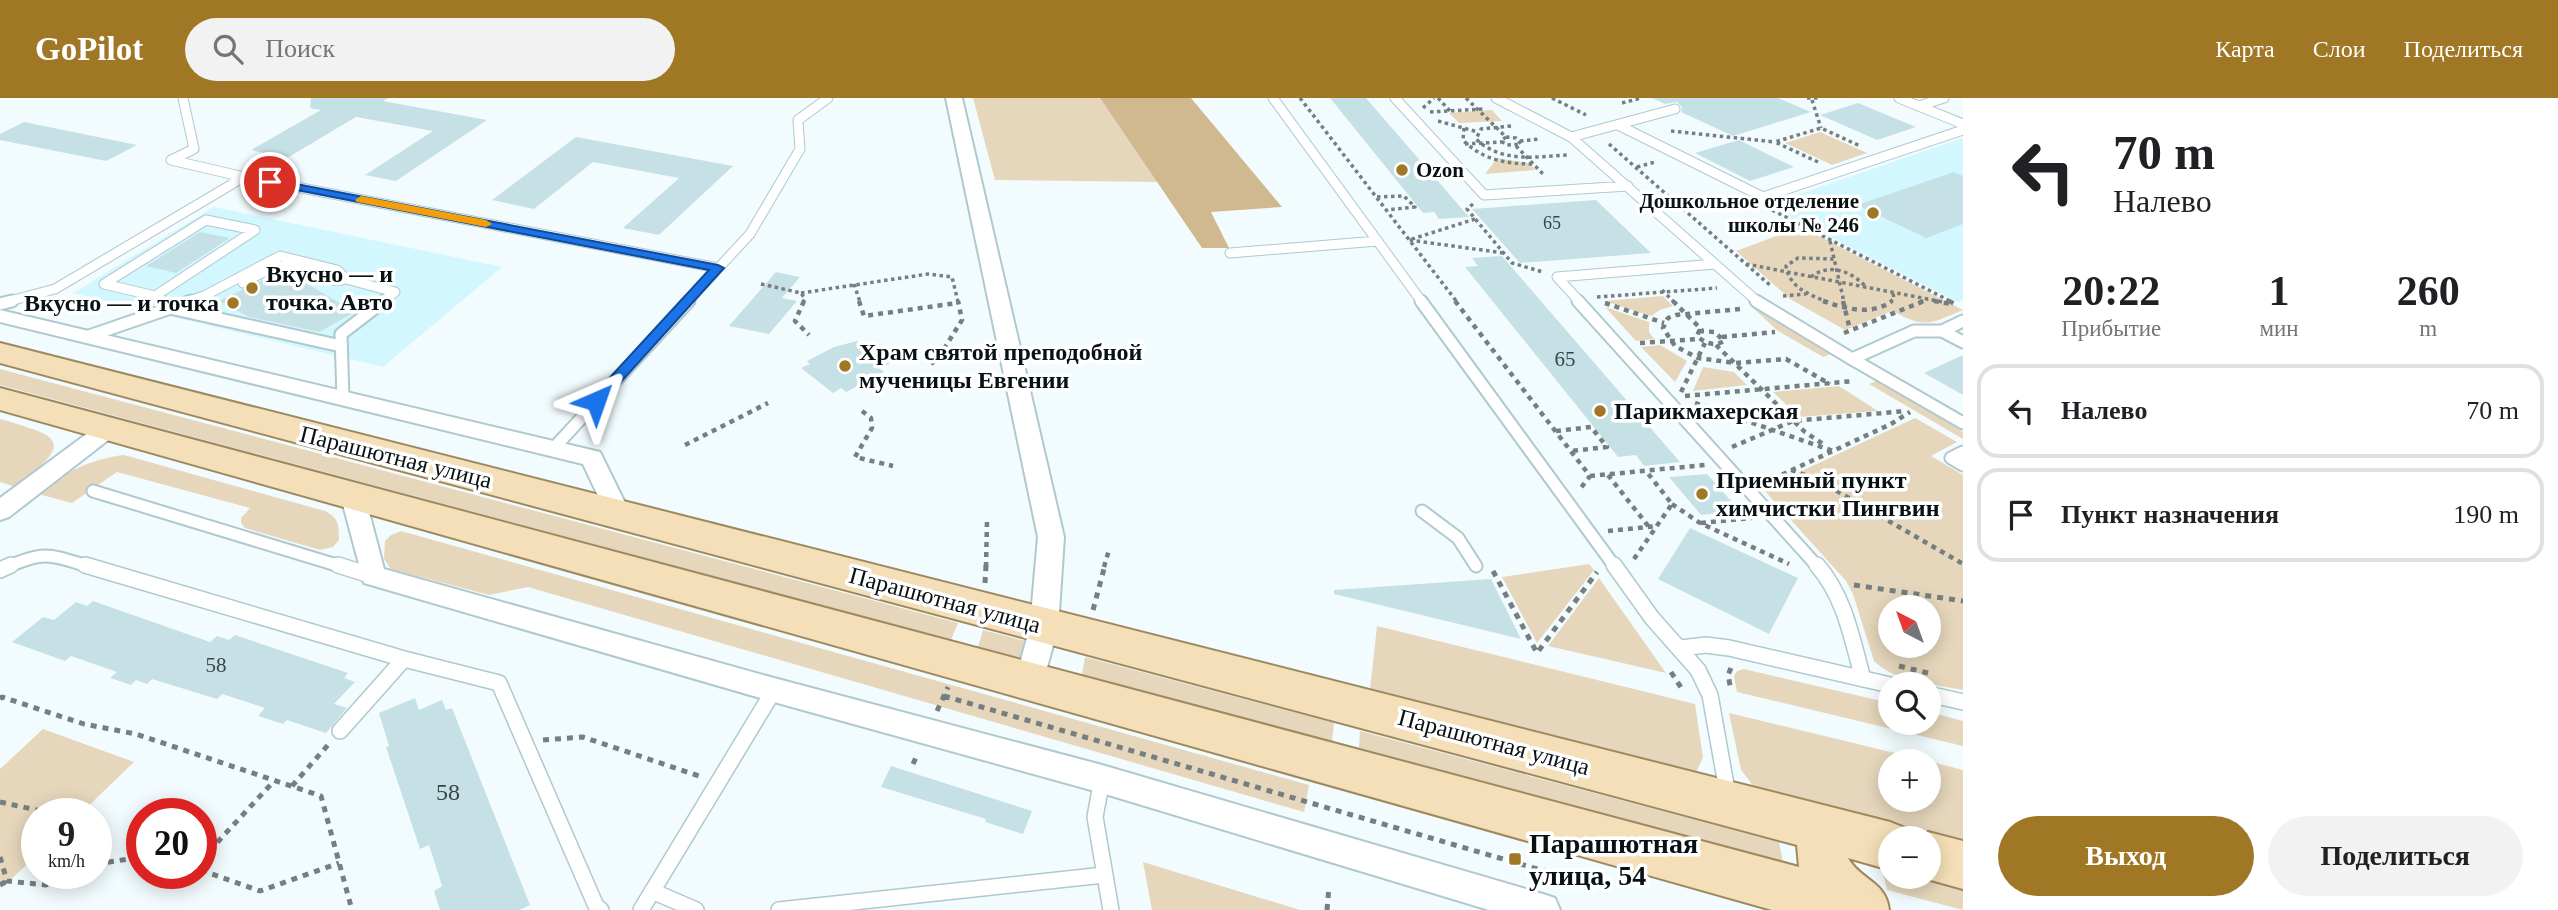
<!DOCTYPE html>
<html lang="ru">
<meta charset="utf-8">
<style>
body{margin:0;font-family:"Times New Roman",serif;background:#f2f2f2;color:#202124;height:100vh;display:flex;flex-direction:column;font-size:26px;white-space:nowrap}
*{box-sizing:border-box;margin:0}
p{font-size:23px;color:#757577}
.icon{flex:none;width:38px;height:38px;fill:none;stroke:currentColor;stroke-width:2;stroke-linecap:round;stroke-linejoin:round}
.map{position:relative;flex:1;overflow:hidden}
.drawer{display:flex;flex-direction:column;background:#fff;width:595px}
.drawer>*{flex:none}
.top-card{background:#fff;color:#202124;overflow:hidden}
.needle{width:46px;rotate:319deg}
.tools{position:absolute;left:1878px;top:497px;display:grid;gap:14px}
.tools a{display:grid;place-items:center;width:63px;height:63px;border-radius:50%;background:#fff;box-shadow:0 4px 18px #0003;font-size:35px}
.speed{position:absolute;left:21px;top:700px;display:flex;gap:14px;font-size:35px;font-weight:700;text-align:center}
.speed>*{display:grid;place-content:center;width:91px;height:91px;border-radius:50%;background:#fff;box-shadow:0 4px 18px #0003;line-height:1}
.speed small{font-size:18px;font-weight:400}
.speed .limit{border:10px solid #d22;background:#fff;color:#111}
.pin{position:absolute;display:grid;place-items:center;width:60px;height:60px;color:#fff;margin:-30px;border:4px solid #fff;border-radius:50%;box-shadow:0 2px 7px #0007}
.me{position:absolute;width:77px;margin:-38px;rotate:43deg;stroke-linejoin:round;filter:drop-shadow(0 0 5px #0008)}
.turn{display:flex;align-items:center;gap:24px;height:147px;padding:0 35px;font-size:32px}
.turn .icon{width:91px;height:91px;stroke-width:2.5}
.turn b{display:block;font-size:49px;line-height:60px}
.eta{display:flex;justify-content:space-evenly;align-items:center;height:119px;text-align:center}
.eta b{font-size:42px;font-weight:800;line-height:49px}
.cta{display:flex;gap:14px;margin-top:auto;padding:14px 35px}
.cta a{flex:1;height:80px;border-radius:42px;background:#9f7725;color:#fff;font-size:28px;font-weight:800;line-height:80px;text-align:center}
.cta a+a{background:#f2f2f2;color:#202124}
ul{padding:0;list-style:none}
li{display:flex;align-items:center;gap:21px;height:94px;margin:0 14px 10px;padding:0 21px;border:4px solid #e0e0e0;border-radius:21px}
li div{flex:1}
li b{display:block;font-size:26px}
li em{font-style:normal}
header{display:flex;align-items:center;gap:42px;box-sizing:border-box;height:98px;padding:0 35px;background:#9f7725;color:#fff}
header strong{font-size:33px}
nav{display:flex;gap:38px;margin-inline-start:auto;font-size:24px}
.search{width:490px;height:63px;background:#f2f2f2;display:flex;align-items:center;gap:18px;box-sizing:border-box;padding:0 24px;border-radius:38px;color:#757577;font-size:26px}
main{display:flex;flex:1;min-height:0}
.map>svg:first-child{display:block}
</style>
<header>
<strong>GoPilot</strong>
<div class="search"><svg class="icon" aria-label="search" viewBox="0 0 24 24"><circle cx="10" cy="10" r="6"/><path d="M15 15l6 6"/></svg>Поиск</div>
<nav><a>Карта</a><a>Слои</a><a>Поделиться</a></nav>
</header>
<main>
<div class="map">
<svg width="1963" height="812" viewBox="0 0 1963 812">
<rect width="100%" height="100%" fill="#f2fcfe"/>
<path fill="#d2f7fe" d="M 1963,40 L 1963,202 L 1958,204 L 1767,107 Z
M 214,109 L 502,169 L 383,269 L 73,195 Z"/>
<path fill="#e6d7bc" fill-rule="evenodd" d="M 973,0 L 1100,0 L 1158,84 L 995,82 Z
M 1492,12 L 1502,23 L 1459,25 L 1449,15 Z
M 1820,34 L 1867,55 L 1832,67 L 1785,45 Z
M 1497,60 L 1528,65 L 1536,72 L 1485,76 Z
M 1801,129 L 1963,212 C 1928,226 1927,231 1892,213 L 1845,232 L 1790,201 L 1736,153 Z
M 1663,198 L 1673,208 L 1660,212 L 1651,218 L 1604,203 Z
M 1605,209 L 1649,224 L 1649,234 L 1654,241 L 1636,243 Z
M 1752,209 L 1831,256 L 1823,259 L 1778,233 Z
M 1660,247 L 1687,263 L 1675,284 L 1641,249 Z
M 1703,269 L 1734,274 L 1747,287 L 1693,293 Z
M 0,271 L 958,525 L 951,542 L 0,287 Z
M 1878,282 L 1957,328 L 1963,335 L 1963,341 L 1869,286 Z
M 1839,288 L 1878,313 L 1799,319 L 1773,294 Z
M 1915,320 L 1957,344 L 1931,358 L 1963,377 L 1963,592 C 1935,586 1895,584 1874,563 L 1853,496 L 1846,483 L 1763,391 ZM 1890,509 L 1928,509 L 1928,548 L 1890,548 Z
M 0,321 C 63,339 74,343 16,389 L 0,384 Z
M 124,357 L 325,413 C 339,420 339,427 339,442 L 333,449 L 320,452 L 245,430 L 241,425 L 241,420 L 250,410 L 117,374 L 72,405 L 38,396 C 65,374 90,361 124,357 Z
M 401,433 L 1309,687 L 1304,714 L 528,489 L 489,497 L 391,471 L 384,461 L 385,443 L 391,437 Z
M 1589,466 L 1594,472 L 1537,545 L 1502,479 Z
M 1599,480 L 1666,575 L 1548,548 Z
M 1377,528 L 1695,606 L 1703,660 L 1696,674 L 1370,591 Z
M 983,532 L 1026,543 L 1021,560 L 978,549 Z
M 1085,559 L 1334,625 L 1332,644 L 1082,577 Z
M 1744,571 L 1890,605 L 1890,625 L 1928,625 L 1929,614 L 1963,623 L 1963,648 L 1737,594 L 1734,578 L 1737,573 Z
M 1729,615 L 1928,663 L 1890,663 L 1890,702 L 1928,702 L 1928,663 L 1963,672 L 1963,743 L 1755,690 L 1741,672 Z
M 43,631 L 134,664 L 80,716 L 37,716 L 37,757 L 4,788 L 0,787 L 0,671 Z
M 1360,633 L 1779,744 L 1783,764 L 1359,650 Z
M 1143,764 L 1300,812 L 1152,812 Z
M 1882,771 L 1890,773 L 1890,779 L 1912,779 L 1963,792 L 1963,812 L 1887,792 Z"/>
<path fill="#d0b88f" d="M 1100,0 L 1191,0 L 1282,109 L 1211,114 L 1229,150 L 1202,150 Z"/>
<path fill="#c6e1e6" d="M 311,0 L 388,0 L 383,3 L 487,22 L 396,83 L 365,77 L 433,33 L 356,19 L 287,60 L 251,52 L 321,12 L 310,10 Z
M 1330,0 L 1366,0 L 1469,119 L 1439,121 L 1434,114 L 1423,115 Z
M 1652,0 L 1778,0 L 1811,14 L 1733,38 L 1681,14 L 1682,9 L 1677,4 L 1665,6 Z
M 1858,5 L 1916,29 L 1877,42 L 1820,17 Z
M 24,24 L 137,47 L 106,63 L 0,42 L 0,36 Z
M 576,39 L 733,68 L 659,137 L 623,130 L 679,80 L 593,64 L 534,111 L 492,102 Z
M 1739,42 L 1794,69 L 1750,83 L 1695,55 Z
M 1954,74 L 1963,78 L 1963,126 L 1926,140 L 1857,107 Z
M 1596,102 L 1651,155 L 1520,165 L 1472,111 Z
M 200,134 L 230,140 L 176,175 L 146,168 Z
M 1502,158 L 1680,364 L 1644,368 L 1636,357 L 1618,359 L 1465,169 L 1478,168 L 1472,160 Z
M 287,174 L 355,214 L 319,234 L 249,219 L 219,203 L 273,177 Z
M 776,174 L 800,179 L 782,200 L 797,203 L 769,236 L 729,228 Z
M 857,243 L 862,246 L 882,248 L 886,251 L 889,266 L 880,271 L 884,274 L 846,294 L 841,290 L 833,295 L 801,270 L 810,266 L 807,263 L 834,249 Z
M 1963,257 L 1963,297 L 1924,275 Z
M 1707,376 L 1740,413 L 1701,417 L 1669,379 Z
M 1690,430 L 1798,480 L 1769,536 L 1658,481 Z
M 1491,481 L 1521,541 L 1334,496 L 1334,492 Z
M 93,503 L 210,544 L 217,538 L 229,542 L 235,537 L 348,575 L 344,580 L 355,584 L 334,606 L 347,610 L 326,635 L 287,622 L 283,626 L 258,618 L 265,610 L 222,596 L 217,601 L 152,581 L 147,586 L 136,582 L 131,587 L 110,580 L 117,574 L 71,558 L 65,563 L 12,544 L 43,519 L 54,522 L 76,504 L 87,508 Z
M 415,600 L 419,612 L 442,602 L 446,612 L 452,610 L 530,807 L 519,812 L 440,812 L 434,793 L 442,788 L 429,747 L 420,751 L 386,649 L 389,648 L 379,615 Z
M 891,668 L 1032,713 L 1023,736 L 985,724 L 986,721 L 881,689 Z"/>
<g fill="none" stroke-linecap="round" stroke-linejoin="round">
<g stroke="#afc9ce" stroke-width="11">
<path id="lane-far2" d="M 183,0 L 194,51 L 171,62 L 244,79 L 718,170
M 1273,0 L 1422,204
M 1395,0 L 1484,97 L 1628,88
M 1496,0 L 1571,39
M 1899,0 L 1963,26
M 1919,8 L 1944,0
M 1675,11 L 1571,39 L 1758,204
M 1618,27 L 1763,99 L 1963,32
M 206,122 L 255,132 L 155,198 L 104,186 Z
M 1230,155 L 1378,143
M 243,185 C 257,178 272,167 289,167 C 310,167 325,188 346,181
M 155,198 L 163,204
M 6,204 L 55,191 L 244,79
M 186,204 L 204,198 L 280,158 L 337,172 L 346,181 L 395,194 L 382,204
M 687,204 L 750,136 L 800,51 L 798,22 L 828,0
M 1580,204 L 1557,179 L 1715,166"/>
</g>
<g stroke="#afc9ce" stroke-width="15">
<path id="lane-far1" d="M 161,203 L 170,210 L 341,248
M 1421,203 L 1615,469
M 1578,203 L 1818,469
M 1756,203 L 1852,261
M 0,206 L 12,203
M 1963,223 L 1942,233 L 1914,233 L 1852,261 L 1963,325
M 1942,233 L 1963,244
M 86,239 L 191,203
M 343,301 L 341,236 L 384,203
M 553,351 L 689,203
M 1963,354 L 1951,360 L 1963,367
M 93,393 L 343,469
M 1422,413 L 1458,440 L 1476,468
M 7,469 C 47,452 50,457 91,469"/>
</g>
<g stroke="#afc9ce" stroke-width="18">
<path id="lane" d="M 85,467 L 404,561 L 499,585 L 596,808 L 601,812
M 338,467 L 373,478
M 1614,467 L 1652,520 L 1698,572 L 1710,597 L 1728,698
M 1817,467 C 1845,499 1852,541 1863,581
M 0,472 L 11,467
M 1681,550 L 1706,547 L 1729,550 L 1890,587
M 1928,596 L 1963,604
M 340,633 L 404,561
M 1102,681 L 1095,719 L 1111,812
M 652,793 L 696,812
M 641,812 L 774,592
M 779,812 L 1104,777"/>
</g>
<g stroke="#afc9ce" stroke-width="4">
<path id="street" d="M 946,0 L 962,0 L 1064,439 L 1058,529 L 1043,584 L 1039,592 L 1029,596 L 1019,592 L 1015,584 L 1030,529 L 1038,439 Z
M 0,212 L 600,354 L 630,415 L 627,421 L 618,424 L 609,421 L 583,366 L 0,224 Z
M 108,323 L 116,326 L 119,331 L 116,336 L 9,419 L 0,422 L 0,400 L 100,326 Z
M 353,390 L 362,393 L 365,399 L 384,471 L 774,580 L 1102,667 L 1543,796 L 1555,800 L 1560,812 L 1489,812 L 1102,695 L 774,604 L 364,485 L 341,399 L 344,393 Z"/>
</g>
<g stroke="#9d8960" stroke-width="4">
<path id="primary" d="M 0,245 L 1890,724 L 1908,731 L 1912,740 L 1890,740 L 1890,772 L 1848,760 C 1860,782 1886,783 1889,812 L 1772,812 L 0,312 L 0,290 L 1799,769 L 1797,747 L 0,265 Z
M 1928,734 L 1963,743 L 1963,791 L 1920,779 L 1928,779 L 1928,740 L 1912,740 Z"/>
</g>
<path stroke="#757e80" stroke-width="3.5" stroke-dasharray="3.5 3.5" stroke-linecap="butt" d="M 1300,0 L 1457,204
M 1438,0 L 1450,13
M 1466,0 L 1506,39
M 1552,0 L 1586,17
M 1807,0 L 1818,0
M 1812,2 L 1821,30
M 1622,5 L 1641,0
M 1423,10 L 1434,0
M 1430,14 L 1484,11
M 1438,23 L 1478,34
M 1511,28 L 1481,31 L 1476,41 C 1501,65 1535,59 1567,57
M 1464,30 L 1463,42 C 1482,62 1507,66 1534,66
M 1671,33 L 1775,44
M 1506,39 L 1516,40 L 1521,46 L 1507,47 L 1501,43 Z
M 1520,43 L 1540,41
M 1465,46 L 1502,44
M 1609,46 L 1771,188
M 1516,48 L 1544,77
M 1818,64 L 1775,44 L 1821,30 L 1860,48
M 1637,69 L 1655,64
M 1377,99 L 1404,98 L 1415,109 L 1386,112
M 1473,106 L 1467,111 L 1512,165 L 1543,174
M 1772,112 L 1952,204
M 1475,121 L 1409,142 L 1504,155
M 1830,143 L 1844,204
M 1746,166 L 1943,204
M 1811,179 C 1829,164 1853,174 1867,190
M 761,186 L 801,195 L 805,201 L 803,204
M 854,186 L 860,204
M 1662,192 L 1674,204
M 801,195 L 928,176 L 952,179 L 958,204
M 1783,198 L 1806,196
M 1597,199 L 1717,190
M 1828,204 C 1809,197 1789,189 1786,168 L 1798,160 L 1834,161
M 1890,204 L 1894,201 L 1893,195
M 1920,204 L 1928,201"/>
<path stroke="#757e80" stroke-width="4.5" stroke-dasharray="5 5" stroke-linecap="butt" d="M 804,203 L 795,223 L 809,237
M 859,203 L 864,218 L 957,205
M 1455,203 L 1590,378 L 1580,391
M 1673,203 L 1702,232
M 1823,203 C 1846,211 1871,218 1892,203
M 1843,203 L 1850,232
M 1934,203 L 1951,206
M 1949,203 L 1957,207
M 1605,205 L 1664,225
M 1740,211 L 1676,217 L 1668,220 L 1663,230 L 1675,248 L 1698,260 L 1735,265 L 1786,261 L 1830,286
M 1699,233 L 1715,234 L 1724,243 C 1714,249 1705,245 1697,238 Z
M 1844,235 L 1924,203
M 1722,239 L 1775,234
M 1640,245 L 1699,241
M 1716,247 L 1805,334 L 1826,348
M 931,266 L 939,259 L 962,222 L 958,203
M 1681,294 L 1705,245
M 1685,298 L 1854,283
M 1695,305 L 1833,353
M 862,313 L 871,320 L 872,330 L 855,359 L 893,368
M 1556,333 L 1591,329 L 1607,349 L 1571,353
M 685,347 L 768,305
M 1732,349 L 1793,323 L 1906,313
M 1791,372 L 1818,382 L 1963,466
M 1608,377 L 1649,429
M 1590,378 L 1705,367
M 1764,385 L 1891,326 L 1910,314
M 1672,406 L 1700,425 L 1789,466
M 1701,425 L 1752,420
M 1608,433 L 1657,428
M 1634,461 L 1672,406 L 1646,373
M 986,469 L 987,423
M 1104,469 L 1109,452"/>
<path stroke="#757e80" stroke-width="5" stroke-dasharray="6 6" stroke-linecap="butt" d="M 1493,473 L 1537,555 L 1597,474
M 985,485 L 986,467
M 1854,487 L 1963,503
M 1093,512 L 1105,467
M 1899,568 L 1928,575
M 1731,570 L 1728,577 L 1731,592
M 1671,574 L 1682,591
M 944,598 L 1575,782
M 0,601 L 2,599 L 84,626 L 136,636 L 321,698 L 352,812
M 937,613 L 948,589
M 543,642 L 583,639 L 699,678
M 913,666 L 918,655
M 292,688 L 328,647
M 0,704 L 55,716
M 96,743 L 100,748 L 101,763
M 0,759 L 7,783 L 46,787 L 79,775
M 201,762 L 274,683
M 96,766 L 142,759
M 201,772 L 260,793 L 339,765
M 0,787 L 7,783
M 1327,812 L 1329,789"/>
<use href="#lane-far2" stroke="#fff" stroke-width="9"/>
<use href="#lane-far1" stroke="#fff" stroke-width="11"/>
<use href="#lane" stroke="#fff" stroke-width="15"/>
<use href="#street" fill="#fff" fill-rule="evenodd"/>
<use href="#primary" fill="#f4dfb8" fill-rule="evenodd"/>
</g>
<path fill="#1a73e8" stroke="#114b97" stroke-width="2" d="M 270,81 L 718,167 L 724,170 L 601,306 L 596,308 L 589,303 L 591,300 L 709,172 L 266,86 L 264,84 Z"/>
<path fill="#f59e0b" d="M 361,98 L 486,122 L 492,126 L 486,129 L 357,104 L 355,102 Z"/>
<g fill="#9f7725" stroke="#fff" stroke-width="2.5">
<circle cx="1402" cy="72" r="7"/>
<circle cx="1873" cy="115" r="7"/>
<circle cx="252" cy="190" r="7"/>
<circle cx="233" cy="205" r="7"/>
<circle cx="845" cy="268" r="7"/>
<circle cx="1600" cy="313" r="7"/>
<circle cx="1702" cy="396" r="7"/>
<rect x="1508" y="754" width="14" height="14" rx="3.5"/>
</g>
<g text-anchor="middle" stroke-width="7" stroke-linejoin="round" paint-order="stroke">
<g font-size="18" fill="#384548">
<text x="1552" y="131">65</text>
</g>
<g font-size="21" font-weight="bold" fill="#081113" stroke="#fff" text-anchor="start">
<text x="1416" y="79">Ozon</text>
<text x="1859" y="110" text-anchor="end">Дошкольное отделение<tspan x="1859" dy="24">школы № 246</tspan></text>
</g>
<g font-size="21" fill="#384548">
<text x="1565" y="268">65</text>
<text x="216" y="574">58</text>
</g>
<g font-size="24" font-weight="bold" fill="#081113" stroke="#fff" text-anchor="start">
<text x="266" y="184">Вкусно — и<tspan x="266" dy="28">точка. Авто</tspan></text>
<text x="219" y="213" text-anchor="end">Вкусно — и точка</text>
<text x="859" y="262">Храм святой преподобной<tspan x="859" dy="28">мученицы Евгении</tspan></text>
<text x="1614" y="321">Парикмахерская</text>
<text x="1716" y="390">Приемный пункт<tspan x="1716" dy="28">химчистки Пингвин</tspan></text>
</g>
<g font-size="24" fill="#081113" stroke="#fff">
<text transform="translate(396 359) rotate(14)" y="8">Парашютная улица</text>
<text transform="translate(945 502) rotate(15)" y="8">Парашютная улица</text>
<text transform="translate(1494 644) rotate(15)" y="8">Парашютная улица</text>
</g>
<g font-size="24" fill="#384548">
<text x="448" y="702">58</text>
</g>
<g font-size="28" font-weight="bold" fill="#081113" stroke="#fff" text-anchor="start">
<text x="1529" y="755">Парашютная<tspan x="1529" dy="32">улица, 54</tspan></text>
</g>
</g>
</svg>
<div class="tools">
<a><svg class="needle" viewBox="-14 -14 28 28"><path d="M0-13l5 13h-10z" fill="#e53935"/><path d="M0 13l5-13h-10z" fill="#757577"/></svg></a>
<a><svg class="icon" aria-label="search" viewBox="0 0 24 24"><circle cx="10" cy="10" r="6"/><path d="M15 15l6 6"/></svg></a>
<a>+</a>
<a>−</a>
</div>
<div class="speed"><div>9<small>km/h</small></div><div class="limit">20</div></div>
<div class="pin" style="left:270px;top:84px;background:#d93025"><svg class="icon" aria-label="arrive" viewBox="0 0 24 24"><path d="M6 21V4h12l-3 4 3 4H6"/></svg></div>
<svg class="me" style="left:596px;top:303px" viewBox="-20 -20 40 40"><path d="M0-17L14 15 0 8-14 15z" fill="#1a73e8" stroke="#fff" stroke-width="4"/></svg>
</div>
<section class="drawer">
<div class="top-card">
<div class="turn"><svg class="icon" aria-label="left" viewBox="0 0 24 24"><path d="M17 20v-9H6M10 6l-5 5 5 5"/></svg><div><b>70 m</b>Налево</div></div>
</div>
<div class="eta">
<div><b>20:22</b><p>Прибытие</p></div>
<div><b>1</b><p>мин</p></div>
<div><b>260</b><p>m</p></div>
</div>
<ul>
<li><svg class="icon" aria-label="left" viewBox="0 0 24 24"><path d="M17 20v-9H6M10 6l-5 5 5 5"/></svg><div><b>Налево</b></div><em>70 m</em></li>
<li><svg class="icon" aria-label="arrive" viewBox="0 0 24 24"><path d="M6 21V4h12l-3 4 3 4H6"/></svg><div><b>Пункт назначения</b></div><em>190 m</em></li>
</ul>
<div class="cta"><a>Выход</a><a>Поделиться</a></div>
</section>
</main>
